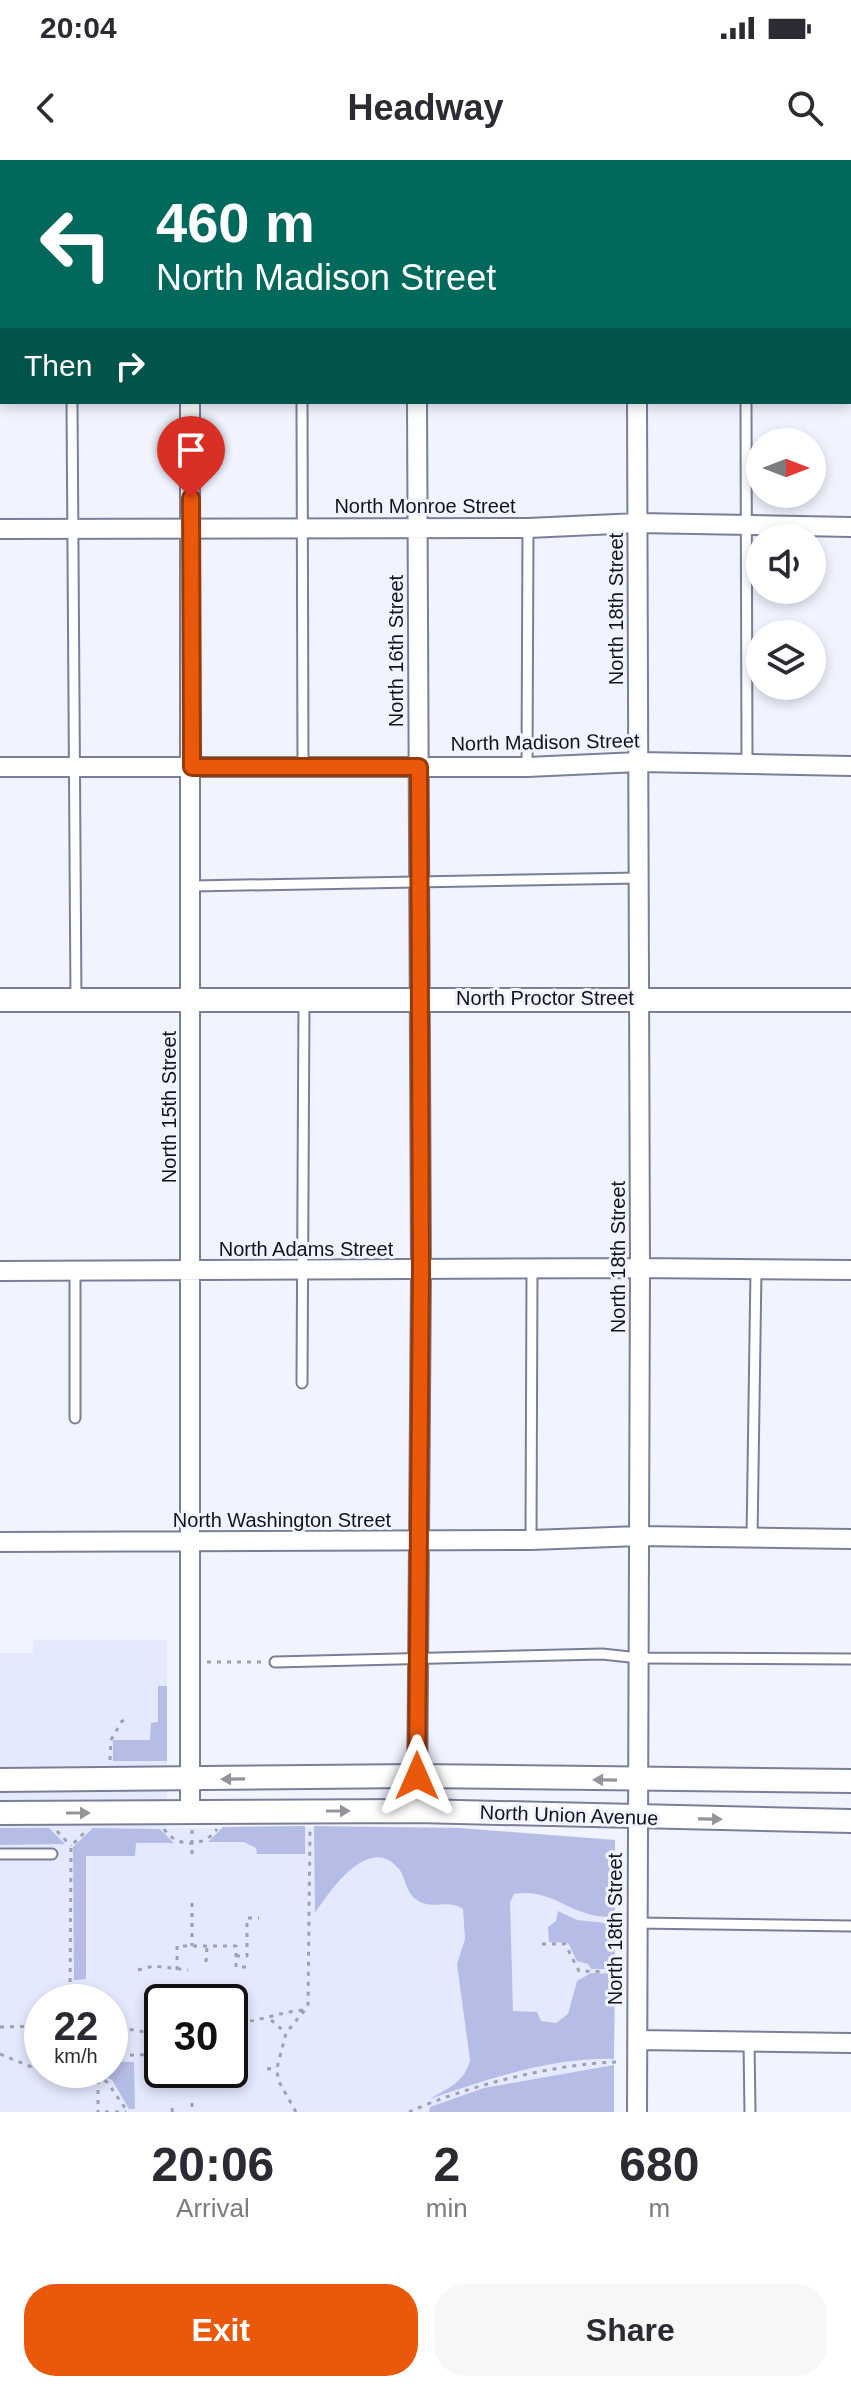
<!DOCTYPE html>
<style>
body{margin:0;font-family:Helvetica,sans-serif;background:#f7f7f7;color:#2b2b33;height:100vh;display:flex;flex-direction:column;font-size:30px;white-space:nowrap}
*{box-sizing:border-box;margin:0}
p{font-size:26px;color:#7c7c81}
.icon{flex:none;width:44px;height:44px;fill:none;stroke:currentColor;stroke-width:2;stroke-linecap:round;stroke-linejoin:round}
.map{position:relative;height:1952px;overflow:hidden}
.side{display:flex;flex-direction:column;background:#fff;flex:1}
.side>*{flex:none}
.top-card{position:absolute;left:0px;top:0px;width:852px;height:244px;box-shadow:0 4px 12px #0003;background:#00695c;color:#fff;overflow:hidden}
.needle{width:52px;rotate:90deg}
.tools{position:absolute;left:746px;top:268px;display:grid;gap:16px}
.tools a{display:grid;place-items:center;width:80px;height:80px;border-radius:50%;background:#fff;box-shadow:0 4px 12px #0003;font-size:40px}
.speed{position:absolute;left:24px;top:1824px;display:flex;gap:16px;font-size:40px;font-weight:700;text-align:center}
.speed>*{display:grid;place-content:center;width:104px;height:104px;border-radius:50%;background:#fff;box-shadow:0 4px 12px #0003;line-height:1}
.speed small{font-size:20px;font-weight:400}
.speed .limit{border:4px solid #111;border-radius:12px;background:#fff;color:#111}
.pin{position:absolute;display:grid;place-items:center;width:68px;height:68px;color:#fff;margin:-82px -34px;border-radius:50% 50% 50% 0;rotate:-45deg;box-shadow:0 0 8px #0007}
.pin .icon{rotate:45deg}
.me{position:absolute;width:88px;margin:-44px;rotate:0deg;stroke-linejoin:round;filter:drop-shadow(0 0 6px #0008)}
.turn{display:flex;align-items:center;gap:28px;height:168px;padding:0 24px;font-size:36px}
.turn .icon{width:104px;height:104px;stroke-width:2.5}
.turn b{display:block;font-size:56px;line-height:68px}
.then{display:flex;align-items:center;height:76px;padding:0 24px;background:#0003;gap:16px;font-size:30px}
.eta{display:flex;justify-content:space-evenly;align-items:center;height:136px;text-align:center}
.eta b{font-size:48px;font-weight:600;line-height:56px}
.action{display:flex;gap:16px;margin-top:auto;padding:16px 24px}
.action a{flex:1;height:92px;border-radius:32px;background:#ea580c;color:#fff;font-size:32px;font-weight:600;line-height:92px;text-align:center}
.action a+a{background:#f7f7f7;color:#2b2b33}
.status{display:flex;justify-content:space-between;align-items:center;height:56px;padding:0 40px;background:#fff;direction:ltr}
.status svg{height:22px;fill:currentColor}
header{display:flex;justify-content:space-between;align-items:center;height:104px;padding:0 24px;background:#fff;font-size:36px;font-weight:600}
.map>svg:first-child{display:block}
</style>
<div class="status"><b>20:04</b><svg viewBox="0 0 49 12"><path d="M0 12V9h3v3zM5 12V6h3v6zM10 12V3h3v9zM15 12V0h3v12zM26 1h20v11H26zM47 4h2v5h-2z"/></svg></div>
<header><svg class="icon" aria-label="back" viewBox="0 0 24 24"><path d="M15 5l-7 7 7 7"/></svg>Headway<svg class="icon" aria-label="search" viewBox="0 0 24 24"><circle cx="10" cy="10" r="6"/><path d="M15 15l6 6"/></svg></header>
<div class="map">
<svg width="851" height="1952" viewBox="0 0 851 1952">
<rect width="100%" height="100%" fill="#f1f3ff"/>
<path fill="#e4e9fe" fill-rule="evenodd" d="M 33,1480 L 167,1480 L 167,1668 L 452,1667 L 615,1680 L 614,1952 L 0,1952 L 0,1493 L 33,1493 ZM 42,1842 L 110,1842 L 110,1910 L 42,1910 ZM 162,1842 L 230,1842 L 230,1910 L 162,1910 Z"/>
<path fill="#b5bde6" d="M 158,1526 L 167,1526 L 167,1601 L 113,1601 L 113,1580 L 150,1580 L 151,1563 L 158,1562 Z
M 305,1666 L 305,1694 L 257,1694 L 256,1688 L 244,1682 L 208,1682 L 223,1667 Z
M 314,1666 L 459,1668 L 615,1680 L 615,1757 C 570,1759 554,1727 514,1734 L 510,1742 L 513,1851 L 537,1852 L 541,1861 L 556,1863 L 568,1854 L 577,1821 L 591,1813 L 615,1814 L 614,1899 C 554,1897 487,1919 430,1939 C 448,1928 465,1922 470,1900 L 457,1804 L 465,1779 L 463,1749 C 448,1738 433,1751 417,1740 C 405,1732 406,1718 399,1709 C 369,1672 329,1732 315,1753 Z
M 0,1668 L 49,1668 L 65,1684 L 0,1685 Z
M 93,1668 L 160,1669 L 174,1683 L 136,1683 L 135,1696 L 86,1696 L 86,1819 L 74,1820 L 73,1687 Z
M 558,1751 L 577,1760 L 615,1764 L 615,1809 L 591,1809 L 588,1804 L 577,1801 L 568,1783 L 549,1782 L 548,1767 L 556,1761 Z
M 110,1901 L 134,1902 L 135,1949 L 129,1949 L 112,1920 L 102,1915 L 102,1910 L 110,1910 Z
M 614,1905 L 614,1952 L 429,1952 L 430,1947 L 484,1928 Z"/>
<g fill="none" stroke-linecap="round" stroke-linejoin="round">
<g stroke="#7a7f99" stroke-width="13">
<path id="service" d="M 745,2 L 745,0
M 72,242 L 76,840
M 302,242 L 303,607
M 746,242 L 747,606
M 527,607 L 528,368
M 192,726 L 639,718
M 302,1223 L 304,840
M 75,1258 L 75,1111
M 752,1379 L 756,1110
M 531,1380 L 532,1111
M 275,1502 L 602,1494 L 639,1498 L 851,1499
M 0,1694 L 52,1694
M 637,1763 L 851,1766
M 749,1882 L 750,1952"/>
</g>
<g stroke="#7a7f99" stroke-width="22">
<path id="minor" d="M 188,0 L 188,2
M 415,0 L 416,2
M 637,0 L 637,2
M 0,131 L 2,131
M 850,131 L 851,131
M 417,242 L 421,1111 L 417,1651
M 0,369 L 528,368 L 638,363 L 851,367
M 0,607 L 527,607 L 639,602 L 851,606
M 0,1111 L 640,1108 L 851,1110
M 0,1382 L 531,1380 L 639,1376 L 851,1379
M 190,1652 L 190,242
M 638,1880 L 851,1883
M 637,1952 L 640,1108 L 637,242"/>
</g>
<g stroke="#7a7f99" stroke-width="26">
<path id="tertiary" d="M 0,840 L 851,840
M 0,1620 L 417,1616 L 851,1621
M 0,1653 L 417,1651 L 851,1661"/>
</g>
<path stroke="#9fa1ad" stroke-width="3" stroke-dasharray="4 6" stroke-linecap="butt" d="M 207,1502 L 264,1502
M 110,1600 L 111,1580 L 122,1561 L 127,1560
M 164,1669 C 177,1688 204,1688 217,1669
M 192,1670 L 192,1694
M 57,1671 L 71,1686
M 192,1743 L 192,1786
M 542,1784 L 565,1784 L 579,1811 L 617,1812
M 236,1796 L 247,1796 L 247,1758 L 259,1758
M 206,1802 L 207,1786
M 138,1810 L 154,1806 L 188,1810
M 177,1810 L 177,1786 L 236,1786 L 236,1807 L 247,1807
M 70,1842 L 71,1686 L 85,1672
M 271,1860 L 286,1873
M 230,1863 C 257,1863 278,1852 304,1850
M 110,1866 L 162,1875
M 0,1867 L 42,1866
M 0,1894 L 56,1917 L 98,1917 L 107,1922 L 128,1952
M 110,1896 L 162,1894
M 156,1899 L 157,1872 L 162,1867
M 267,1909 L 277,1908
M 98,1910 L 98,1952
M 192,1943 L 192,1952
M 105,1952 L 126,1952
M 172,1952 L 173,1942
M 296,1952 L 278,1920 L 277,1908 L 286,1873 L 308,1846 L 310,1668
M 409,1952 C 466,1926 554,1904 616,1902"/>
<use href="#service" stroke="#fff" stroke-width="9"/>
<use href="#minor" stroke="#fff" stroke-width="18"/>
<use href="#tertiary" stroke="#fff" stroke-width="22"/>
</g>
<defs><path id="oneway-solid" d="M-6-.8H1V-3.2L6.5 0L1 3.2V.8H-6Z" transform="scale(2)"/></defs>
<g fill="#949599">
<use href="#oneway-solid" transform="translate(233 1619) rotate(179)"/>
<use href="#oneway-solid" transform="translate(605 1620) rotate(-179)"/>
<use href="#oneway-solid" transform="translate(338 1651)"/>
<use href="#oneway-solid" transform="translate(78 1653)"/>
<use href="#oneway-solid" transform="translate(710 1659) rotate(1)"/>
</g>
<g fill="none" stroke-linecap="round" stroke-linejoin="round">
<g stroke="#983908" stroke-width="20">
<path id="route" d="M 191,338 L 192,607 L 419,607 L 421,1111 L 417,1616"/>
</g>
<use href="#route" stroke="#ea580c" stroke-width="14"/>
</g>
<g text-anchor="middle" stroke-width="6" stroke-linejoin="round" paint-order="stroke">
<g font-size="20" fill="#11131d" stroke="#f1f3ff">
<text x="425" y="353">North Monroe Street</text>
<text transform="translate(616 449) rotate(-90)" y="7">North 18th Street</text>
<text transform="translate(396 491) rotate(-90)" y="7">North 16th Street</text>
<text transform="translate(545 582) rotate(-1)" y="7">North Madison Street</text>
<text x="545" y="845">North Proctor Street</text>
<text transform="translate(169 947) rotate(-90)" y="7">North 15th Street</text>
<text x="306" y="1096">North Adams Street</text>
<text transform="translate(618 1097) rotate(-90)" y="7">North 18th Street</text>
<text x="282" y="1367">North Washington Street</text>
<text transform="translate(569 1655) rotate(2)" y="7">North Union Avenue</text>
<text transform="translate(615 1769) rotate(-90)" y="7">North 18th Street</text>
</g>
</g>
</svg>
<div class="tools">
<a><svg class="needle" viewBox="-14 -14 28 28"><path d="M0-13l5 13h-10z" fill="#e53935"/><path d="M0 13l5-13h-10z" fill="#7c7c81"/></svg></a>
<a><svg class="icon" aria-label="sound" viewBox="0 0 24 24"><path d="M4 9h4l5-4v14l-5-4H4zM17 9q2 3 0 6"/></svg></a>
<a><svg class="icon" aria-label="layers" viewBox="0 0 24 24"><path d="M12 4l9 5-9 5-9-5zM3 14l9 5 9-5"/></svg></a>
</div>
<div class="speed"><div>22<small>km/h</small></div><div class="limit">30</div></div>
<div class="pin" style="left:191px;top:338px;background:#d93025"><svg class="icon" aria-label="arrive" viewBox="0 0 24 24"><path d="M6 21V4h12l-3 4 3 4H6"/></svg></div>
<svg class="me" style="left:417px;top:1616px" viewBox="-20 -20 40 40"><path d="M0-17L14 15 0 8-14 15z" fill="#ea580c" stroke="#fff" stroke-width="4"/></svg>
<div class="top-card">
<div class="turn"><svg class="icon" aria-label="left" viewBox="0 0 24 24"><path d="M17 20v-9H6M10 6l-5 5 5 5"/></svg><div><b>460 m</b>North Madison Street</div></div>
<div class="then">Then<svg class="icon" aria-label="right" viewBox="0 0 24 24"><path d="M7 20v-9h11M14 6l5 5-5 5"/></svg></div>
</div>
</div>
<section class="side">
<div class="eta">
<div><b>20:06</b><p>Arrival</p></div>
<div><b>2</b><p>min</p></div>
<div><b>680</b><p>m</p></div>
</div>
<div class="action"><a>Exit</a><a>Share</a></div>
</section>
